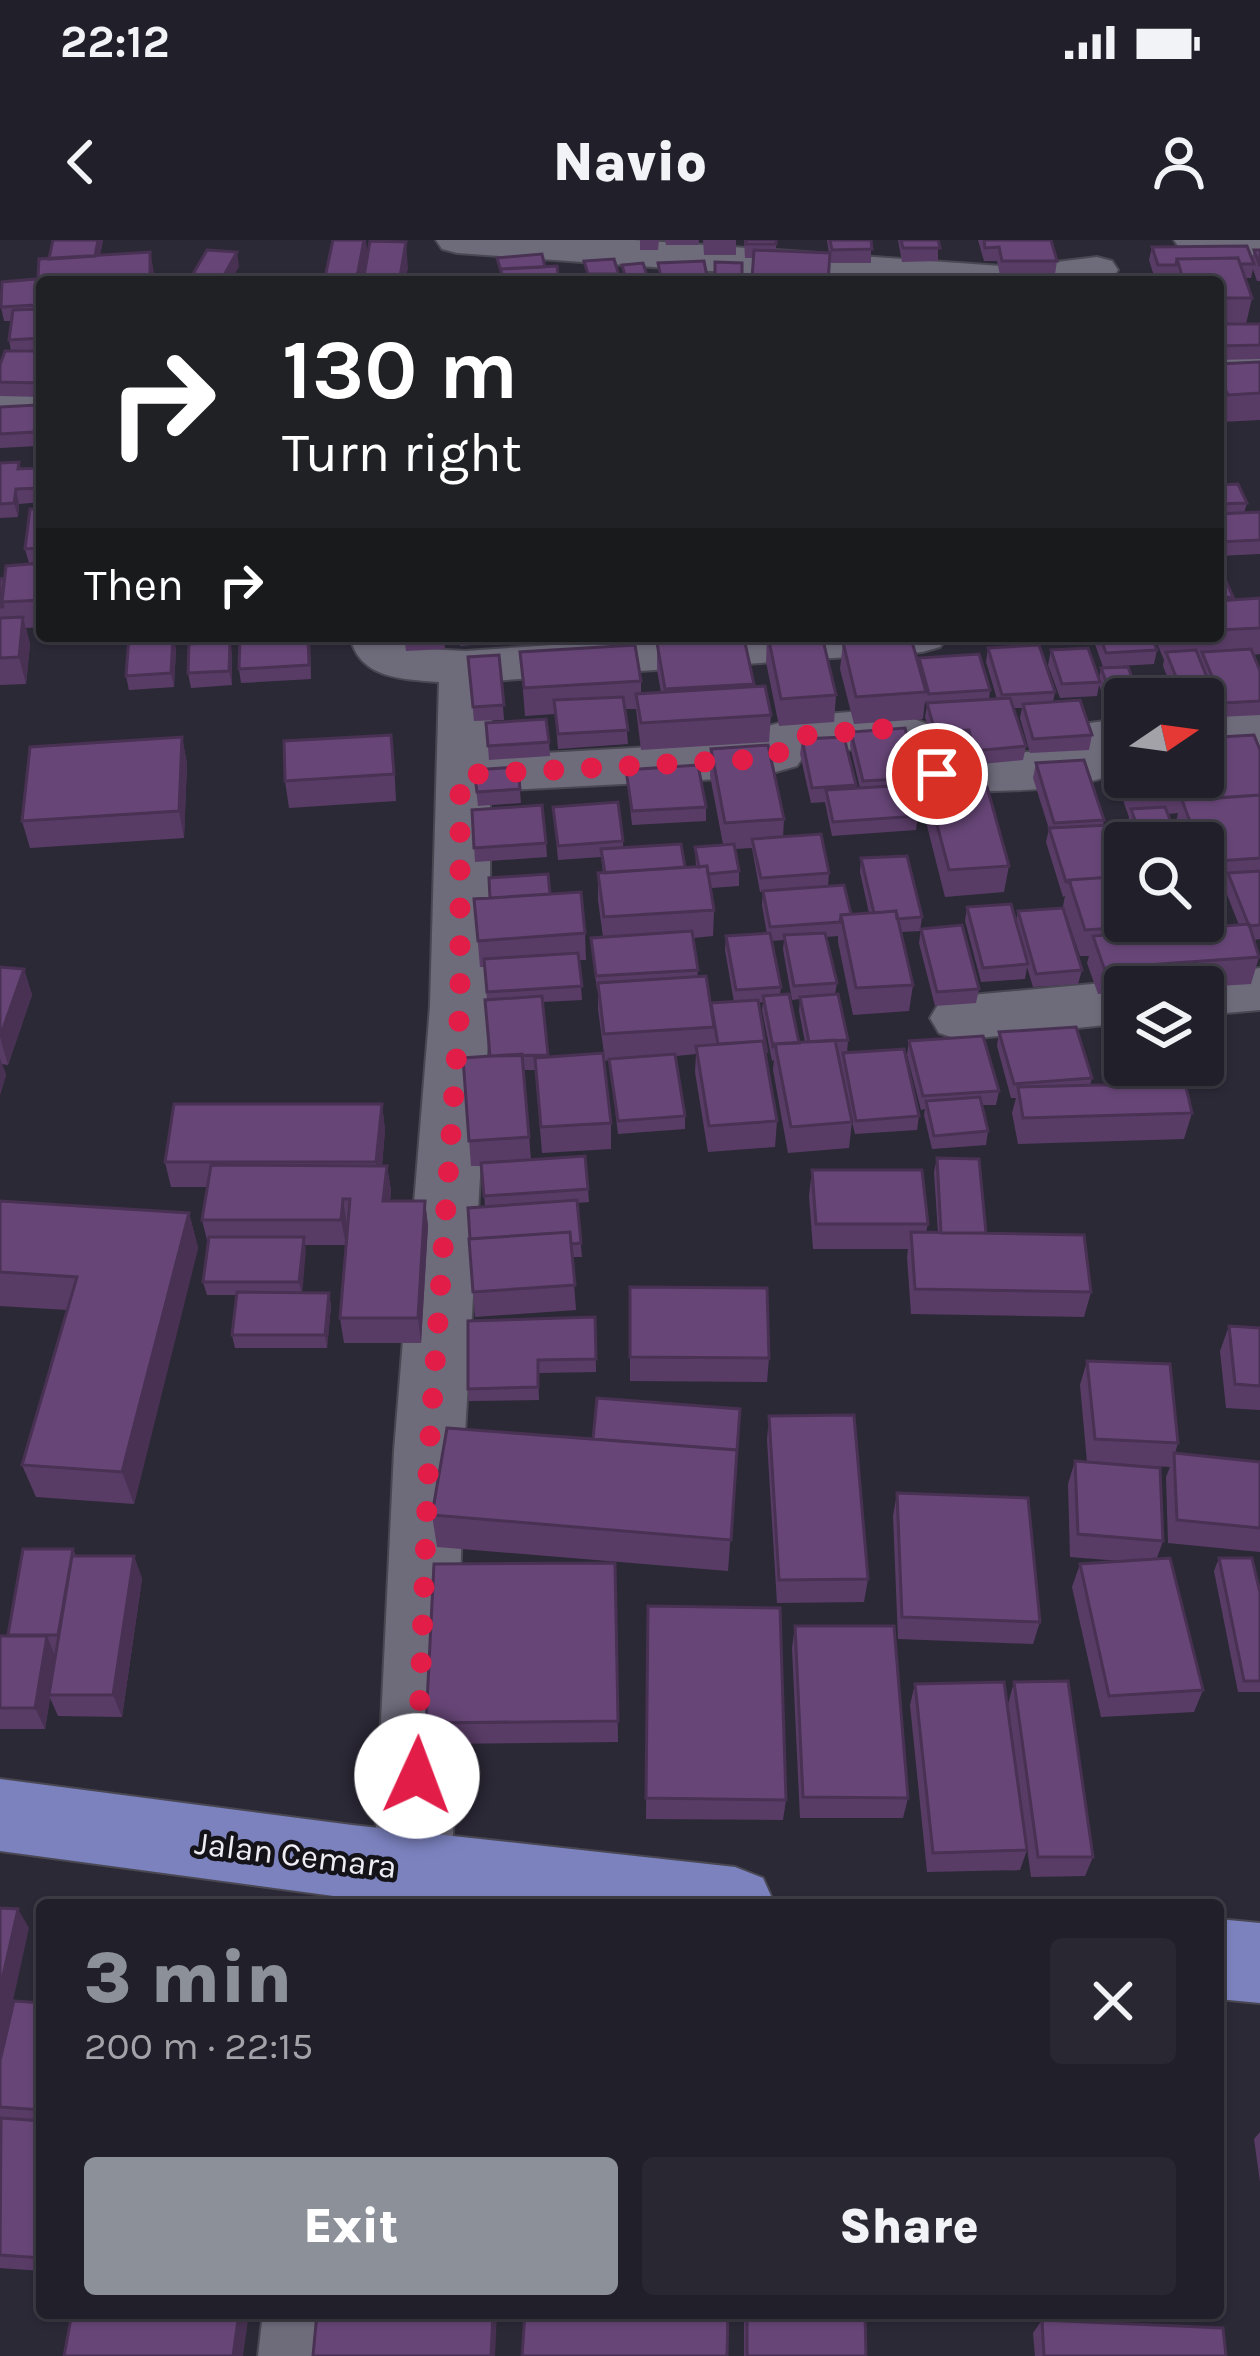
<!DOCTYPE html>
<meta charset="utf-8">
<style>
body{margin:0;font-family:Karla,sans-serif;background:#292731;color:#f1f3f6;height:100vh;display:flex;flex-direction:column;font-size:45px;white-space:nowrap}
*{box-sizing:border-box;margin:0}
p{font-size:39px;color:#a2a2a8}
.icon{flex:none;width:66px;height:66px;fill:none;stroke:currentColor;stroke-width:2;stroke-linecap:round;stroke-linejoin:round}
.map{position:relative;flex:1;overflow:hidden}
.drawer{position:absolute;left:36px;top:1659px;width:1188px;height:420px;display:flex;flex-direction:column;background:#211f29;border-radius:12px;box-shadow:0 3px 9px #0004,0 0 0 3px #3e3d46}
.drawer>*{flex:none}
.banner{position:absolute;left:36px;top:36px;width:1188px;height:366px;border-radius:12px;box-shadow:0 3px 9px #0004,0 0 0 3px #3e3d46;background:#202124;color:#fff;overflow:hidden}
.needle{width:78px;rotate:77deg}
.fabs{position:absolute;left:1104px;top:438px;display:grid;gap:24px}
.fabs a{display:grid;place-items:center;width:120px;height:120px;border-radius:12px;background:#211f29;box-shadow:0 3px 9px #0004,0 0 0 3px #3e3d46;font-size:60px}
.pin{position:absolute;display:grid;place-items:center;width:102px;height:102px;color:#fff;margin:-51px;border:6px solid #fff;border-radius:50%;box-shadow:0 3px 12px #0007}
.me{position:absolute;width:132px;margin:-66px;rotate:2deg;stroke-linejoin:round;filter:drop-shadow(0 0 9px #0008)}
.turn{display:flex;align-items:center;gap:42px;height:252px;padding:0 48px;font-size:54px}
.turn .icon{width:156px;height:156px;stroke-width:2.5}
.turn b{display:block;font-size:84px;line-height:102px}
.then{display:flex;align-items:center;height:114px;padding:0 48px;background:#0003;gap:24px;font-size:45px}
.round{display:grid;place-items:center;flex:none;width:126px;height:126px;border-radius:12px;background:#292731}
.summary{display:flex;align-items:center;justify-content:space-between;height:204px;padding:0 48px}
h1{font-size:72px;font-weight:800;line-height:90px;color:#8c9099}
.button{display:flex;gap:24px;margin-top:auto;padding:24px 48px}
.button a{flex:1;height:138px;border-radius:12px;background:#8c9099;color:#fff;font-size:48px;font-weight:800;line-height:138px;text-align:center}
.button a+a{background:#292731;color:#f1f3f6}
.status{display:flex;justify-content:space-between;align-items:center;height:84px;padding:0 60px;background:#211f29;direction:ltr}
.status svg{height:33px;fill:currentColor}
header{display:flex;justify-content:space-between;align-items:center;height:156px;padding:0 48px;background:#211f29;font-size:54px;font-weight:800}
.map>svg:first-child{display:block}
</style>
<div class="status"><b>22:12</b><svg viewBox="0 0 49 12"><path d="M0 12V9h3v3zM5 12V6h3v6zM10 12V3h3v9zM15 12V0h3v12zM26 1h20v11H26zM47 4h2v5h-2z"/></svg></div>
<header><svg class="icon" aria-label="back" viewBox="0 0 24 24"><path d="M15 5l-7 7 7 7"/></svg>Navio<svg class="icon" aria-label="person" viewBox="0 0 24 24"><circle cx="12" cy="8" r="4"/><path d="M4 21q1-7 8-7t8 7"/></svg></header>
<div class="map">
<svg width="1260" height="2116" viewBox="0 0 1260 2116">
<rect width="100%" height="100%" fill="#2c2937"/>
<g fill="none" stroke-linecap="round" stroke-linejoin="round">
<g stroke="#494752" stroke-width="4">
<path id="street" d="M 436,0 L 635,0 L 1015,27 L 1097,17 L 1112,21 L 1118,30 L 1112,39 L 1100,42 L 864,42 L 457,13 L 442,9 Z
M 1174,0 L 1260,0 L 1260,16 L 1180,9 Z
M 1218,109 L 1260,110 L 1260,136 L 1218,135 Z
M 0,152 L 42,154 L 42,182 L 0,180 Z
M 350,396 L 402,396 L 412,408 L 465,411 L 686,396 L 948,396 L 940,407 L 922,412 L 491,441 L 491,516 L 758,501 L 768,486 C 819,472 888,462 935,488 L 947,514 L 955,517 L 1072,509 L 1083,484 L 1125,478 C 1125,496 1128,516 1115,531 C 1096,552 939,558 914,542 C 900,534 897,516 886,506 L 805,514 L 797,526 L 758,537 L 490,551 L 490,766 L 464,1211 L 452,1629 L 441,1656 L 417,1665 L 385,1656 L 374,1629 L 394,1211 L 430,766 L 439,442 C 402,439 359,439 350,396 Z
M 1260,471 L 1260,505 L 1203,508 L 1203,474 Z
M 1260,728 L 1260,770 L 1203,775 L 1203,747 L 1177,747 L 1182,739 Z
M 1125,741 L 1146,747 L 1125,747 L 1125,783 L 960,800 L 939,793 L 930,778 L 939,763 L 960,756 Z
M 263,2073 L 351,2073 L 348,2116 L 258,2116 Z"/>
</g>
<g stroke="#494752" stroke-width="4">
<path id="primary" d="M 0,1539 L 352,1585 L 735,1627 L 763,1638 L 775,1665 L 400,1665 L 0,1611 Z
M 1218,1679 L 1260,1683 L 1260,1763 L 1218,1759 Z"/>
</g>
<use href="#street" fill="#6e6b7b" fill-rule="evenodd"/>
<use href="#primary" fill="#7b82be" fill-rule="evenodd"/>
</g>
<path fill="#593c66" fill-rule="evenodd" d="M 53,0 L 103,0 L 100,15 L 150,12 L 155,42 L 42,42 L 42,157 L 0,156 L 0,125 L 11,111 L 9,100 L 12,81 L 4,81 L 1,67 L 38,45 L 49,19 Z
M 640,0 L 659,0 L 658,10 L 640,10 Z
M 665,0 L 699,0 L 698,5 L 666,5 Z
M 703,0 L 736,0 L 736,15 L 704,15 Z
M 744,0 L 776,0 L 776,11 L 829,13 L 827,0 L 871,0 L 871,23 L 831,23 L 830,16 L 828,42 L 752,42 L 754,18 L 745,18 Z
M 898,0 L 938,0 L 938,21 L 902,22 Z
M 978,0 L 1051,0 L 1057,21 L 1055,34 L 1000,35 L 997,21 L 984,21 Z
M 1152,7 L 1252,19 L 1254,10 L 1260,10 L 1260,41 L 1257,41 L 1253,29 L 1251,38 L 1245,38 L 1252,58 L 1246,84 L 1260,84 L 1260,119 L 1218,120 L 1218,42 L 1172,42 L 1173,38 L 1155,39 L 1149,20 Z
M 239,26 L 230,42 L 194,42 L 193,34 Z
M 1260,122 L 1260,180 L 1221,182 L 1218,174 L 1218,124 Z
M 37,165 L 40,179 L 37,206 L 0,208 L 0,167 Z
M 19,222 L 21,229 L 42,228 L 42,262 L 19,264 L 18,277 L 0,278 L 0,223 Z
M 1218,245 L 1247,263 L 1244,273 L 1260,272 L 1260,314 L 1218,316 Z
M 42,269 L 42,322 L 29,323 L 25,309 Z
M 42,323 L 42,387 L 26,388 L 30,404 L 26,444 L 0,445 L 0,339 Z
M 1218,323 L 1233,357 L 1232,360 L 1260,358 L 1260,414 L 1253,415 L 1260,431 L 1260,475 L 1219,477 L 1216,470 L 1214,479 L 1203,480 L 1203,459 L 1176,459 L 1163,426 L 1164,420 L 1154,396 L 1218,396 Z
M 310,396 L 311,439 L 241,443 L 239,429 Z
M 404,396 L 444,396 L 445,409 L 406,411 Z
M 459,396 L 484,396 L 485,404 L 460,406 Z
M 494,396 L 520,396 L 520,402 L 495,402 Z
M 533,396 L 570,396 L 569,401 L 533,402 Z
M 580,396 L 623,396 L 623,400 L 580,401 Z
M 767,396 L 836,455 L 834,482 L 779,486 L 766,422 Z
M 1096,396 L 1151,396 L 1157,410 L 1154,424 L 1103,427 L 1095,404 Z
M 230,401 L 232,416 L 232,445 L 191,448 L 188,433 Z
M 843,402 L 918,425 L 919,418 L 990,450 L 989,459 L 997,459 L 986,422 L 988,408 L 1055,452 L 1053,462 L 1092,495 L 1089,510 L 1030,513 L 1020,478 L 1022,468 L 1014,468 L 1026,506 L 1023,520 L 972,525 L 967,504 L 933,506 L 925,477 L 927,466 L 925,461 L 923,479 L 854,484 L 840,429 Z
M 657,403 L 754,444 L 771,475 L 769,502 L 641,510 L 636,469 L 625,469 L 628,504 L 558,509 L 555,474 L 525,476 L 520,412 L 641,441 L 641,453 L 661,452 L 657,430 Z
M 176,408 L 174,447 L 129,450 L 126,436 Z
M 1051,410 L 1099,439 L 1101,428 L 1125,459 L 1125,537 L 1203,537 L 1203,498 L 1260,510 L 1260,699 L 1254,700 L 1259,717 L 1251,744 L 1203,747 L 1125,747 L 1125,753 L 1098,754 L 1087,723 L 1089,716 L 1080,716 L 1063,666 L 1065,656 L 1063,657 L 1046,602 L 1049,589 L 1033,538 L 1036,523 L 1104,580 L 1103,585 L 1125,681 L 1187,683 L 1185,689 L 1239,685 L 1224,647 L 1203,648 L 1203,603 L 1181,603 L 1175,587 L 1178,573 L 1168,574 L 1179,603 L 1135,603 L 1128,583 L 1129,577 L 1107,515 L 1115,488 L 1099,445 L 1097,456 L 1060,458 L 1048,425 Z
M 499,415 L 504,480 L 474,481 L 468,417 Z
M 486,483 L 549,502 L 550,516 L 489,520 Z
M 851,492 L 918,538 L 916,552 L 911,552 L 918,576 L 916,590 L 832,596 L 825,562 L 811,563 L 800,514 L 802,499 L 856,545 L 855,548 L 860,548 L 850,506 Z
M 182,497 L 187,524 L 184,598 L 30,608 L 22,581 Z
M 711,509 L 784,579 L 783,597 L 829,633 L 828,646 L 851,674 L 869,673 L 860,632 L 861,618 L 922,677 L 920,691 L 901,692 L 913,745 L 909,771 L 853,775 L 838,702 L 838,696 L 826,697 L 837,743 L 835,754 L 848,800 L 847,813 L 919,876 L 917,890 L 855,894 L 852,882 L 849,908 L 788,913 L 773,830 L 774,820 L 772,821 L 762,770 L 763,762 L 758,763 L 777,881 L 775,907 L 708,912 L 695,832 L 696,814 L 676,816 L 685,876 L 685,889 L 618,894 L 609,820 L 605,821 L 598,769 L 598,750 L 597,750 L 592,712 L 591,698 L 603,697 L 598,660 L 598,633 L 603,633 L 601,617 L 558,620 L 553,567 L 623,601 L 623,607 L 685,627 L 696,627 L 695,607 L 723,604 L 710,536 ZM 752,608 L 760,652 L 763,651 L 762,665 L 767,694 L 726,696 L 725,710 L 734,762 L 711,769 L 698,737 L 693,698 L 713,696 L 714,670 L 711,648 L 739,646 L 739,631 L 735,609 ZM 784,700 L 783,709 L 792,760 L 800,759 L 799,771 L 805,802 L 799,803 L 780,755 L 781,747 L 772,701 Z
M 394,522 L 396,561 L 289,568 L 285,541 Z
M 518,527 L 521,563 L 478,566 L 474,530 Z
M 626,530 L 706,567 L 706,581 L 632,585 Z
M 928,551 L 1009,626 L 1004,652 L 945,657 L 925,578 Z
M 472,570 L 546,603 L 547,617 L 475,622 Z
M 550,654 L 585,693 L 586,720 L 579,720 L 582,760 L 542,762 L 548,817 L 611,883 L 611,909 L 542,913 L 535,830 L 524,830 L 531,920 L 588,949 L 589,962 L 577,963 L 582,1017 L 572,1017 L 576,1070 L 475,1077 L 469,999 L 485,967 L 482,926 L 471,926 L 463,818 L 490,816 L 485,727 L 480,727 L 474,659 Z
M 967,667 L 1016,683 L 1018,671 L 1082,730 L 1078,744 L 1033,747 L 1027,727 L 1025,739 L 981,742 L 965,681 Z
M 921,689 L 979,749 L 976,763 L 935,766 L 919,703 Z
M 0,727 L 24,729 L 32,755 L 8,825 L 2,824 L 6,835 L 0,855 Z
M 999,792 L 1092,838 L 1090,845 L 1192,873 L 1184,899 L 1018,904 L 1012,873 L 1016,858 L 1011,858 L 997,806 Z
M 909,801 L 999,851 L 996,865 L 982,865 L 988,891 L 986,905 L 932,909 L 924,875 L 925,869 L 921,870 L 907,815 Z
M 382,864 L 385,890 L 382,926 L 387,926 L 391,951 L 390,961 L 425,961 L 428,986 L 421,1103 L 344,1103 L 340,1078 L 348,985 L 347,985 L 346,1005 L 305,1005 L 302,1052 L 329,1053 L 331,1066 L 327,1108 L 235,1108 L 232,1095 L 237,1055 L 207,1055 L 203,1042 L 208,1004 L 202,980 L 207,947 L 171,947 L 165,922 Z
M 937,918 L 986,993 L 1091,1052 L 1084,1077 L 911,1074 L 907,1017 L 908,1009 L 813,1009 L 809,956 L 812,930 L 928,984 L 926,992 L 938,993 L 934,932 Z
M 0,961 L 189,973 L 198,1008 L 134,1264 L 36,1257 L 22,1225 L 67,1070 L 0,1066 Z
M 630,1047 L 769,1118 L 767,1142 L 630,1141 Z
M 595,1077 L 596,1132 L 538,1133 L 539,1160 L 469,1161 L 468,1149 Z
M 1229,1086 L 1260,1088 L 1260,1170 L 1226,1168 L 1220,1111 Z
M 1087,1121 L 1178,1203 L 1175,1213 L 1260,1222 L 1260,1312 L 1168,1303 L 1166,1237 L 1170,1227 L 1112,1224 L 1163,1301 L 1157,1318 L 1203,1450 L 1194,1472 L 1101,1477 L 1072,1347 L 1080,1324 L 1120,1321 L 1070,1317 L 1068,1244 L 1075,1221 L 1087,1222 L 1080,1145 Z
M 740,1169 L 728,1331 L 437,1307 L 432,1275 L 593,1199 Z
M 769,1176 L 868,1339 L 864,1362 L 777,1363 L 767,1200 Z
M 897,1253 L 1040,1382 L 1033,1404 L 898,1399 L 893,1276 Z
M 73,1309 L 76,1316 L 134,1316 L 142,1339 L 122,1477 L 58,1476 L 50,1458 L 45,1489 L 0,1489 L 0,1396 L 8,1396 Z
M 1219,1318 L 1260,1353 L 1260,1452 L 1238,1452 L 1214,1331 Z
M 615,1323 L 618,1502 L 430,1504 L 426,1483 Z
M 648,1366 L 786,1560 L 783,1580 L 646,1579 Z
M 795,1386 L 908,1558 L 903,1578 L 800,1578 L 792,1408 Z
M 1014,1442 L 1093,1617 L 1085,1636 L 1031,1637 L 1008,1464 Z
M 915,1444 L 1027,1610 L 1020,1630 L 927,1632 L 910,1465 Z
M 42,1763 L 42,2031 L 0,2028 L 0,1821 Z
M 1260,1892 L 1260,1942 L 1254,1899 Z
M 744,2073 L 865,2073 L 866,2116 L 744,2116 Z
M 1042,2080 L 1226,2116 L 1035,2116 L 1033,2093 Z"/>
<path fill="#483153" d="M 98,0 L 103,0 L 96,39 L 93,25 Z
M 364,0 L 366,0 L 368,20 L 363,42 L 356,42 Z
M 406,2 L 408,28 L 405,42 L 399,42 Z
M 150,12 L 155,38 L 155,42 L 150,42 Z
M 237,12 L 239,26 L 230,42 L 224,42 L 223,37 Z
M 37,165 L 40,179 L 37,206 L 34,192 Z
M 16,249 L 19,264 L 18,277 L 14,263 Z
M 23,377 L 30,404 L 26,444 L 19,417 Z
M 173,396 L 176,408 L 174,447 L 171,433 Z
M 230,401 L 232,416 L 232,445 L 229,431 Z
M 182,497 L 187,524 L 184,598 L 179,571 Z
M 24,729 L 32,755 L 8,825 L 0,797 Z
M 0,818 L 6,835 L 0,855 Z
M 382,864 L 385,890 L 380,947 L 376,922 Z
M 387,926 L 391,951 L 387,987 L 383,961 Z
M 343,959 L 347,985 L 346,1005 L 341,980 Z
M 425,961 L 428,986 L 421,1103 L 418,1078 Z
M 189,973 L 198,1008 L 134,1264 L 122,1232 Z
M 304,997 L 306,1010 L 302,1055 L 299,1042 Z
M 329,1053 L 331,1066 L 327,1108 L 325,1095 Z
M 134,1316 L 142,1339 L 122,1477 L 113,1455 Z
M 47,1396 L 56,1418 L 49,1455 L 50,1458 L 45,1489 L 35,1468 Z
M 18,1669 L 29,1688 L 0,1820 L 0,1749 Z
M 239,2073 L 249,2073 L 243,2116 L 233,2116 Z
M 493,2073 L 497,2073 L 495,2116 L 491,2116 Z"/>
<path fill="#674677" stroke="#483153" stroke-width="3" d="M 53,0 L 98,0 L 95,16 L 49,19 Z
M 333,0 L 364,0 L 356,42 L 324,42 Z
M 746,0 L 776,0 L 776,4 L 746,4 Z
M 830,0 L 871,0 L 872,9 L 832,10 Z
M 901,0 L 938,0 L 940,8 L 903,8 Z
M 984,0 L 1051,0 L 1057,21 L 1002,21 L 999,7 L 985,8 Z
M 370,1 L 406,2 L 399,42 L 363,42 Z
M 1247,6 L 1254,24 L 1240,24 L 1238,18 L 1177,19 L 1176,25 L 1158,25 L 1152,7 Z
M 207,10 L 237,12 L 223,37 L 193,34 Z
M 754,10 L 830,13 L 828,42 L 752,39 Z
M 1254,10 L 1260,10 L 1260,26 Z
M 150,12 L 150,42 L 42,42 L 42,54 L 37,54 L 39,19 Z
M 542,14 L 545,27 L 501,29 L 501,31 L 497,18 Z
M 1238,18 L 1252,58 L 1218,58 L 1218,42 L 1184,42 L 1177,19 Z
M 614,19 L 621,42 L 614,42 L 614,34 L 588,34 L 584,21 Z
M 704,21 L 708,42 L 662,42 L 658,23 Z
M 715,22 L 742,23 L 742,42 L 715,42 Z
M 643,23 L 649,42 L 627,42 L 622,25 Z
M 557,26 L 559,42 L 502,42 L 501,29 Z
M 614,34 L 614,42 L 568,42 L 567,35 Z
M 1072,36 L 1075,42 L 1017,42 Z
M 1102,38 L 1105,42 L 1074,41 Z
M 36,39 L 35,65 L 1,67 L 2,42 Z
M 42,69 L 42,98 L 9,100 L 13,70 Z
M 1218,84 L 1260,84 L 1260,105 L 1219,106 Z
M 5,111 L 42,111 L 42,143 L 0,142 L 0,125 Z
M 1260,122 L 1260,153 L 1228,155 L 1218,134 L 1218,124 Z
M 37,165 L 34,192 L 0,194 L 0,167 Z
M 19,222 L 18,229 L 42,228 L 42,248 L 16,249 L 14,263 L 0,264 L 0,223 Z
M 1238,244 L 1247,263 L 1218,264 L 1218,245 Z
M 30,269 L 42,269 L 42,308 L 25,309 Z
M 1260,272 L 1260,300 L 1218,302 L 1218,274 Z
M 42,323 L 42,360 L 2,362 L 6,326 Z
M 1218,323 L 1233,357 L 1218,358 Z
M 4,338 L 2,362 L 3,367 L 0,367 L 0,339 Z
M 1260,358 L 1260,388 L 1218,390 L 1218,361 Z
M 23,377 L 19,417 L 0,418 L 0,378 Z
M 129,396 L 173,396 L 171,433 L 126,436 Z
M 240,396 L 308,396 L 309,425 L 239,429 Z
M 768,396 L 822,396 L 836,455 L 781,459 Z
M 1100,396 L 1151,396 L 1157,410 L 1106,413 Z
M 744,398 L 754,444 L 665,449 L 657,403 Z
M 911,398 L 926,452 L 856,457 L 843,402 Z
M 230,401 L 229,431 L 188,433 L 189,404 Z
M 635,405 L 641,441 L 524,448 L 520,412 Z
M 1039,405 L 1055,452 L 1002,455 L 988,408 Z
M 1088,408 L 1100,442 L 1062,444 L 1051,410 Z
M 1251,409 L 1260,431 L 1260,461 L 1223,463 L 1202,412 Z
M 1196,410 L 1218,465 L 1203,466 L 1203,459 L 1185,459 L 1166,412 Z
M 979,414 L 990,450 L 929,454 L 919,418 Z
M 499,415 L 504,465 L 473,467 L 468,417 Z
M 1128,427 L 1140,459 L 1125,459 L 1125,476 L 1119,476 L 1101,428 Z
M 765,446 L 771,475 L 641,483 L 636,454 Z
M 623,457 L 628,490 L 558,494 L 554,460 Z
M 1010,458 L 1026,506 L 974,511 L 969,490 L 935,492 L 927,463 Z
M 1080,460 L 1092,495 L 1033,499 L 1023,464 Z
M 546,479 L 549,502 L 488,506 L 486,483 Z
M 905,488 L 918,538 L 863,541 L 851,492 Z
M 1113,488 L 1125,488 L 1125,521 Z
M 391,495 L 394,534 L 285,541 L 284,501 Z
M 1254,495 L 1260,510 L 1260,555 L 1219,558 L 1203,517 L 1203,498 Z
M 182,497 L 179,571 L 22,581 L 30,507 Z
M 844,497 L 856,545 L 812,548 L 802,499 Z
M 768,505 L 784,579 L 725,583 L 711,509 Z
M 1084,520 L 1104,580 L 1054,583 L 1036,523 Z
M 698,525 L 706,567 L 632,571 L 626,530 Z
M 518,527 L 520,549 L 477,552 L 474,530 Z
M 1203,529 L 1209,545 L 1136,550 L 1131,537 L 1203,537 Z
M 909,545 L 918,576 L 833,582 L 826,550 Z
M 987,547 L 1009,626 L 949,630 L 928,551 Z
M 1260,555 L 1260,618 L 1205,622 L 1203,616 L 1203,603 L 1198,603 L 1182,560 Z
M 618,562 L 623,601 L 558,606 L 553,567 Z
M 542,565 L 546,603 L 474,608 L 472,570 Z
M 1165,567 L 1179,603 L 1143,603 L 1131,569 Z
M 1110,585 L 1125,629 L 1125,636 L 1069,640 L 1070,642 L 1066,642 L 1049,588 Z
M 821,594 L 829,633 L 761,638 L 752,599 Z
M 681,604 L 685,627 L 605,633 L 601,609 Z
M 734,604 L 739,631 L 708,634 L 707,626 L 699,627 L 695,607 Z
M 907,616 L 922,677 L 897,679 L 896,671 L 874,673 L 861,618 Z
M 707,626 L 714,670 L 604,677 L 598,633 Z
M 1260,631 L 1260,685 L 1249,686 L 1228,633 Z
M 548,634 L 550,654 L 490,658 L 489,638 Z
M 1125,636 L 1125,681 L 1186,681 L 1187,683 L 1085,690 L 1069,640 Z
M 844,645 L 851,674 L 841,675 L 840,682 L 770,687 L 763,651 Z
M 581,652 L 585,693 L 478,701 L 474,659 Z
M 1011,664 L 1028,724 L 983,728 L 967,667 Z
M 1063,668 L 1082,730 L 1036,734 L 1018,671 Z
M 896,671 L 913,745 L 856,748 L 841,675 Z
M 1249,684 L 1259,717 L 1104,728 L 1093,696 Z
M 962,685 L 979,749 L 937,752 L 921,689 Z
M 692,691 L 698,730 L 596,736 L 591,698 Z
M 770,693 L 781,747 L 736,750 L 726,696 Z
M 825,693 L 837,743 L 794,746 L 784,695 Z
M 578,713 L 582,746 L 487,752 L 484,719 Z
M 0,727 L 24,729 L 0,797 Z
M 706,736 L 714,787 L 604,794 L 598,743 Z
M 789,754 L 799,803 L 775,804 L 776,807 L 773,807 L 763,756 Z
M 838,754 L 848,800 L 809,802 L 800,757 Z
M 542,756 L 548,815 L 490,816 L 485,760 Z
M 758,760 L 767,813 L 763,801 L 718,804 L 711,763 Z
M 1076,787 L 1092,838 L 1014,844 L 999,792 Z
M 983,796 L 999,851 L 923,856 L 909,801 Z
M 835,800 L 852,882 L 791,887 L 775,804 Z
M 763,801 L 777,881 L 709,886 L 696,806 Z
M 904,809 L 919,876 L 856,881 L 843,813 Z
M 603,813 L 611,883 L 541,887 L 535,818 Z
M 522,814 L 529,897 L 469,901 L 463,818 Z
M 675,814 L 685,876 L 618,881 L 609,819 Z
M 1185,843 L 1192,873 L 1023,878 L 1018,847 Z
M 980,857 L 988,891 L 934,896 L 926,861 Z
M 174,864 L 382,864 L 376,922 L 165,922 Z
M 585,916 L 588,949 L 484,956 L 481,923 Z
M 937,918 L 979,919 L 986,993 L 941,993 Z
M 211,925 L 387,926 L 383,961 L 425,961 L 418,1078 L 340,1078 L 350,959 L 343,959 L 341,980 L 202,980 Z
M 812,930 L 922,930 L 928,984 L 816,984 Z
M 577,960 L 581,1003 L 571,1004 L 570,992 L 470,999 L 468,968 Z
M 0,961 L 189,973 L 122,1232 L 22,1225 L 77,1037 L 0,1032 Z
M 570,992 L 575,1045 L 473,1052 L 469,999 Z
M 911,992 L 1084,995 L 1091,1052 L 915,1049 Z
M 209,997 L 304,997 L 299,1042 L 203,1042 Z
M 630,1047 L 767,1048 L 769,1118 L 630,1117 Z
M 237,1052 L 329,1053 L 325,1095 L 232,1095 Z
M 595,1077 L 596,1119 L 538,1120 L 538,1147 L 468,1149 L 468,1081 Z
M 1229,1086 L 1260,1088 L 1260,1146 L 1235,1144 Z
M 1087,1121 L 1170,1124 L 1178,1203 L 1095,1199 Z
M 597,1158 L 740,1169 L 737,1210 L 593,1199 Z
M 854,1175 L 868,1339 L 779,1340 L 769,1176 Z
M 447,1188 L 737,1210 L 731,1300 L 432,1275 Z
M 1174,1213 L 1260,1222 L 1260,1288 L 1177,1280 Z
M 1075,1221 L 1160,1228 L 1163,1301 L 1078,1294 Z
M 897,1253 L 1028,1258 L 1040,1382 L 902,1377 Z
M 23,1309 L 73,1309 L 58,1395 L 8,1395 Z
M 72,1316 L 134,1316 L 113,1455 L 49,1455 Z
M 1170,1318 L 1203,1450 L 1109,1456 L 1080,1324 Z
M 1219,1318 L 1252,1318 L 1260,1353 L 1260,1441 L 1244,1441 Z
M 615,1323 L 618,1481 L 426,1483 L 434,1324 Z
M 648,1366 L 780,1368 L 786,1560 L 646,1558 Z
M 795,1386 L 894,1386 L 908,1558 L 803,1557 Z
M 0,1396 L 47,1396 L 35,1468 L 0,1468 Z
M 1068,1441 L 1093,1617 L 1038,1617 L 1014,1442 Z
M 1004,1442 L 1027,1610 L 933,1613 L 915,1444 Z
M 0,1668 L 18,1669 L 0,1749 Z
M 14,1761 L 42,1763 L 42,1870 L 0,1867 L 0,1821 Z
M 1,1878 L 42,1881 L 42,2018 L 0,2015 Z
M 72,2073 L 239,2073 L 233,2116 L 64,2116 Z
M 317,2073 L 493,2073 L 491,2116 L 313,2116 Z
M 525,2073 L 728,2073 L 727,2116 L 522,2116 Z
M 747,2073 L 865,2073 L 866,2116 L 747,2116 Z
M 1042,2080 L 1223,2088 L 1226,2116 L 1044,2116 Z"/>
<g fill="none" stroke-linecap="round" stroke-linejoin="round">
<path stroke="#e11d48" stroke-width="21" stroke-dasharray="0 37.8" d="M 417,1536 L 429,1211 L 460,766 L 460,535 L 758,519 L 778,514 L 787,497 L 895,488 L 910,493 L 924,525 L 937,534"/>
</g>
<g text-anchor="middle" stroke-width="9" stroke-linejoin="round" paint-order="stroke">
<g font-size="33" fill="#eeedf6" stroke="#141319">
<text transform="translate(296 1614) rotate(7)" y="12">Jalan Cemara</text>
</g>
</g>
</svg>
<div class="fabs">
<a><svg class="needle" viewBox="-14 -14 28 28"><path d="M0-13l5 13h-10z" fill="#e53935"/><path d="M0 13l5-13h-10z" fill="#a2a2a8"/></svg></a>
<a><svg class="icon" aria-label="search" viewBox="0 0 24 24"><circle cx="10" cy="10" r="6"/><path d="M15 15l6 6"/></svg></a>
<a><svg class="icon" aria-label="layers" viewBox="0 0 24 24"><path d="M12 4l9 5-9 5-9-5zM3 14l9 5 9-5"/></svg></a>
</div>
<div class="pin" style="left:937px;top:534px;background:#d93025"><svg class="icon" aria-label="arrive" viewBox="0 0 24 24"><path d="M6 21V4h12l-3 4 3 4H6"/></svg></div>
<svg class="me" style="left:417px;top:1536px" viewBox="-20 -20 40 40"><circle r="19" fill="#fff"/><path d="M0-13L10 11 0 6-10 11z" fill="#e11d48"/></svg>
<div class="banner">
<div class="turn"><svg class="icon" aria-label="right" viewBox="0 0 24 24"><path d="M7 20v-9h11M14 6l5 5-5 5"/></svg><div><b>130 m</b>Turn right</div></div>
<div class="then">Then<svg class="icon" aria-label="right" viewBox="0 0 24 24"><path d="M7 20v-9h11M14 6l5 5-5 5"/></svg></div>
</div>
<section class="drawer">
<div class="summary"><div><h1>3 min</h1><p>200 m · 22:15</p></div><a class="round"><svg class="icon" aria-label="close" viewBox="0 0 24 24"><path d="M6 6l12 12M18 6L6 18"/></svg></a></div>
<div class="button"><a>Exit</a><a>Share</a></div>
</section>
</div>
